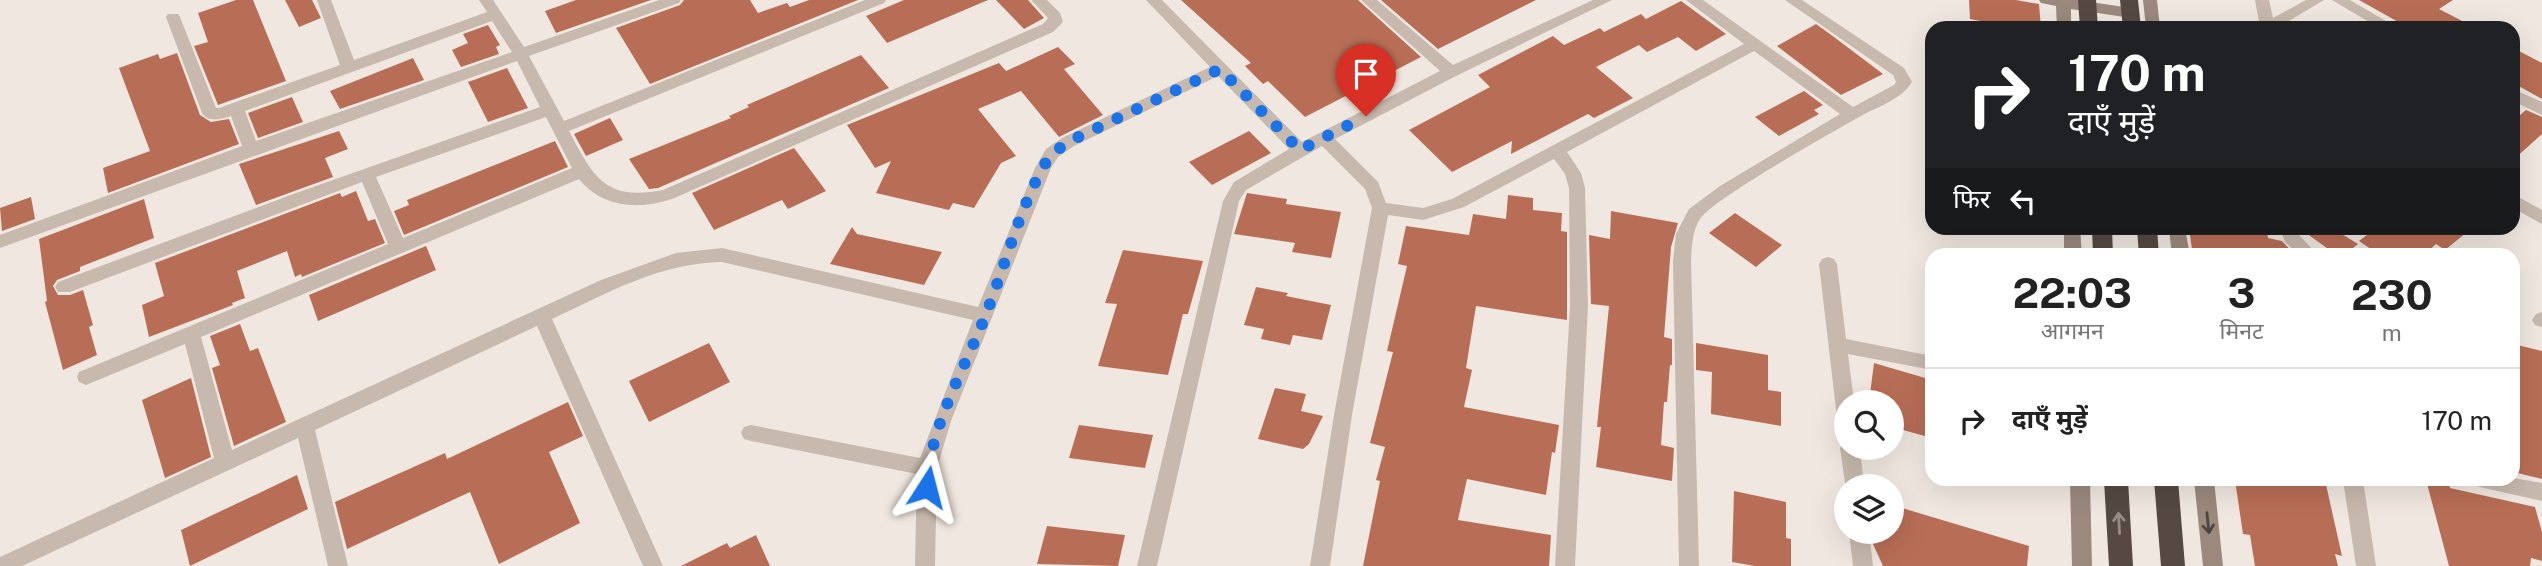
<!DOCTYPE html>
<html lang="hi">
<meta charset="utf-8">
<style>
body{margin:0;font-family:"Public Sans","Noto Sans Devanagari",sans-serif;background:#f6f6f6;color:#222;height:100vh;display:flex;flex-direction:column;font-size:26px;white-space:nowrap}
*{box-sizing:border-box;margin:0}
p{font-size:23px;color:#767676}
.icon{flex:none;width:38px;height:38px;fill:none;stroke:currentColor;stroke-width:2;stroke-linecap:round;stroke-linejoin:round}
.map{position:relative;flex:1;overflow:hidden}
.drawer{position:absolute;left:1925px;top:248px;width:595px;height:238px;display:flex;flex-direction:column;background:#fff;border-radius:21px;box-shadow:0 7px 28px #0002}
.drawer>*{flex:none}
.banner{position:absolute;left:1925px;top:21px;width:595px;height:214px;border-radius:21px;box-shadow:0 7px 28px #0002;background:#202124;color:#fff;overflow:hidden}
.controls{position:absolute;left:1834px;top:390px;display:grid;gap:14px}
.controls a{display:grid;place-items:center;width:70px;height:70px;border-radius:50%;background:#fff;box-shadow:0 7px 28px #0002;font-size:35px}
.pin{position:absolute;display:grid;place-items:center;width:60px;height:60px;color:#fff;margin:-72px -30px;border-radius:50% 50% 50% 0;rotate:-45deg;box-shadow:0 0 7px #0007}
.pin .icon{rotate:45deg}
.me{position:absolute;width:77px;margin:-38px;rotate:9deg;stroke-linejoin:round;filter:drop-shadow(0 0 5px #0008)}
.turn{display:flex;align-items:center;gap:24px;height:147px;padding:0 28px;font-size:32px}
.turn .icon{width:91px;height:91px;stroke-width:2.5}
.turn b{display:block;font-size:49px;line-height:60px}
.then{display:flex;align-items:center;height:66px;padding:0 28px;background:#0003;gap:14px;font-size:26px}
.eta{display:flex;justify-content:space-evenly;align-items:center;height:119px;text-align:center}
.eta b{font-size:42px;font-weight:700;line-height:49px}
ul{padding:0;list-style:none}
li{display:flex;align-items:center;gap:21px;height:105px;padding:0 28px;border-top:2px solid #e0e0e0}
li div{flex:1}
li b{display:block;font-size:26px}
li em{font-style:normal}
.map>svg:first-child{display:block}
</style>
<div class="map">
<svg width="2542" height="566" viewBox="0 0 2542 566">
<rect width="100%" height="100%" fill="#f0e8e0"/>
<path fill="#b86e56" d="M 236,0 L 253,0 L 286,81 L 218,105 L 194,46 L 208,42 L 198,13 Z
M 285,0 L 312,0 L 321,18 L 299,27 Z
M 576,0 L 651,0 L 556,33 L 545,11 Z
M 684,0 L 750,0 L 758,13 L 787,3 L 790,7 L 809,0 L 858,0 L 650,84 L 616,28 L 680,5 Z
M 904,0 L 988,0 L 887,43 L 866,16 Z
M 996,0 L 1028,0 L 1044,18 L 1024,29 Z
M 1181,0 L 1358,0 L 1421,57 L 1305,117 L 1268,81 L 1263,84 L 1245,66 L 1251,63 Z
M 1381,0 L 1536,0 L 1438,49 Z
M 1969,0 L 2016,0 L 2039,4 L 2041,28 L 2017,28 L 1970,19 Z
M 2359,0 L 2453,0 L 2439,9 L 2476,28 L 2409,28 Z
M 1681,1 L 1726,34 L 1696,51 L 1678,37 L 1647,52 L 1639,45 L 1596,67 L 1633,98 L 1594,118 L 1588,114 L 1511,154 L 1512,141 L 1452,172 L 1409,130 L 1490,87 L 1478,75 L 1553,36 L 1564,45 L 1600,28 L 1604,32 L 1641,14 L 1646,19 Z
M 1816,24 L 1834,37 L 1883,74 L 1841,95 L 1777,46 Z
M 488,25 L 500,45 L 496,47 L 499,54 L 461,67 L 452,50 L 468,43 L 463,34 Z
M 1058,47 L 1075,64 L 1064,69 L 1103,115 L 1059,137 L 1021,91 L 978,109 L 1016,156 L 1001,163 L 974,208 L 953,203 L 949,210 L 876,193 L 891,161 L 875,168 L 847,125 L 999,63 L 1006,71 Z
M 2513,48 L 2542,63 L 2542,99 L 2513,83 Z
M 177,53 L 200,115 L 211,122 L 229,119 L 239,144 L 108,193 L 103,168 L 150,151 L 119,68 L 158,54 L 160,59 Z
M 861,55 L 889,88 L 658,188 L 649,189 L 629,159 L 731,118 L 729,116 L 749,107 L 747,105 Z
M 413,58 L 424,80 L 340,109 L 330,91 Z
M 507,68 L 528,108 L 488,122 L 468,82 Z
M 1804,91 L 1823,105 L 1814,110 L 1819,114 L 1779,136 L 1755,117 Z
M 292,97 L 303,122 L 258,138 L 248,113 Z
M 2526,110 L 2542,117 L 2542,134 L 2513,160 L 2513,121 Z
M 610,118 L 623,140 L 586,156 L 574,134 Z
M 339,131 L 348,149 L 325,158 L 333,177 L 256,205 L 239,164 Z
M 1249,131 L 1271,153 L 1212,185 L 1189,162 Z
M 555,141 L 568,167 L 404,235 L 394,211 L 409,205 L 407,200 Z
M 794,148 L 826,191 L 788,209 L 782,200 L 714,230 L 692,193 Z
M 356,191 L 368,221 L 375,219 L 385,243 L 302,277 L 301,274 L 295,277 L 287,251 L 237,271 L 245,298 L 232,303 L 233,305 L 149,337 L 142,305 L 164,296 L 155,263 L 340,193 L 342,197 Z
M 1247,193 L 1287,199 L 1286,204 L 1341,212 L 1331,258 L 1292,252 L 1295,243 L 1234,234 Z
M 1508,195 L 1533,198 L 1533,210 L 1562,213 L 1561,231 L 1567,232 L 1567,320 L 1476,306 L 1466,368 L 1472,370 L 1464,407 L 1559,425 L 1555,453 L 1552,452 L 1546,495 L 1467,479 L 1458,520 L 1551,535 L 1549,566 L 1363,566 L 1380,481 L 1376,480 L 1385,447 L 1370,443 L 1393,352 L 1387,351 L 1407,266 L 1398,264 L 1406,226 L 1469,235 L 1473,214 L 1506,219 Z
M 31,197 L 35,219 L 2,231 L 0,208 Z
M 144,199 L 154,238 L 80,267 L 80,271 L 57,280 L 53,286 L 58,295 L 70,295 L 83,290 L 93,325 L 89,327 L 97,355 L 63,370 L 45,302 L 47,301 L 39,239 Z
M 1611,211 L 1678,223 L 1671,247 L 1664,337 L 1672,339 L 1672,365 L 1670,365 L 1667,402 L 1664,402 L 1661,445 L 1674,448 L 1672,481 L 1596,467 L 1601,427 L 1597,427 L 1609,306 L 1591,304 L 1589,235 L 1610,239 Z
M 1735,213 L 1782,245 L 1756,267 L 1709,233 Z
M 852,227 L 857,234 L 942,252 L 924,285 L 830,264 Z
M 2189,228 L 2267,228 L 2268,238 L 2282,241 L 2296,256 L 2193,256 Z
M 2299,228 L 2332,228 L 2358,244 L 2343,256 L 2338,256 Z
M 2376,228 L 2472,228 L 2445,250 L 2436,244 L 2423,256 L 2381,256 L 2359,241 Z
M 426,246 L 436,270 L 318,321 L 309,295 Z
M 1123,250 L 1203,261 L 1188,314 L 1183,314 L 1168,375 L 1098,366 L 1117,304 L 1105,303 Z
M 1256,287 L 1288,293 L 1286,296 L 1331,305 L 1322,340 L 1293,335 L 1290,345 L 1261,339 L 1264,329 L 1244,325 Z
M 240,324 L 250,351 L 258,348 L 286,422 L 234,446 L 212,368 L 220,365 L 210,336 Z
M 709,343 L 730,382 L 649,422 L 629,381 Z
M 1696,343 L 1768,355 L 1768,390 L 1781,392 L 1781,426 L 1711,414 L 1712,372 L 1696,370 Z
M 2513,344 L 2542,351 L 2542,479 L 2513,472 Z
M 1874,363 L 1932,380 L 1932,438 L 1892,427 L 1892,402 L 1869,402 Z
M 191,378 L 211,457 L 165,478 L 142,400 Z
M 1275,388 L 1306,394 L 1301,411 L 1323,416 L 1309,444 L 1303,449 L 1258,439 Z
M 568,402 L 583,436 L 549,452 L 580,523 L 499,564 L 470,492 L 347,549 L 335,502 L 445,453 L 447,459 Z
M 1079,425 L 1153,435 L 1145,468 L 1069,458 Z
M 297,475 L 308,509 L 190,566 L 181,530 Z
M 2235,480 L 2325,480 L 2342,556 L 2335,554 L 2338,566 L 2255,566 L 2250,535 L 2243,534 Z
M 2426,480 L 2449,484 L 2450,488 L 2535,507 L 2542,532 L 2542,561 L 2531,558 L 2530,566 L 2449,566 Z
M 1734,491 L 1786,502 L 1786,538 L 1791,539 L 1791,566 L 1755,566 L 1732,562 Z
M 1892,505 L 2029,546 L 2027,566 L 1883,566 L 1873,544 L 1872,532 L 1892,532 Z
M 1047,526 L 1125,535 L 1118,566 L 1037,564 Z
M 756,535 L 770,566 L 681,566 L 727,543 L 730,548 Z"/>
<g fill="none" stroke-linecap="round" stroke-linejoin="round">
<path fill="#c7b9ad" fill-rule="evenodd" d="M 317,0 L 331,0 L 354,60 L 487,12 L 479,0 L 493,0 L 524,47 L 659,0 L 681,0 L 679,3 L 529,56 L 564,121 L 865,0 L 886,0 L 884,3 L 569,131 C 594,178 605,201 663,190 L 1043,24 L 1048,18 L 1031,0 L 1047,0 L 1060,13 L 1063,22 L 1053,32 L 672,199 C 639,210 602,208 579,179 L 201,337 L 232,450 L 601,280 L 676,253 L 722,248 L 978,307 L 1035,168 L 1046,149 L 1062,138 L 1210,67 L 1146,0 L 1162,0 L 1302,142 L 1440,71 L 1361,0 L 1377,0 L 1453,65 L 1593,0 L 1612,0 L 1456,76 L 1335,139 L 1378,182 L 1386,203 L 1423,208 L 1452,199 L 1744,44 L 1686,0 L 1703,0 L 1853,107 L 1894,85 L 1896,82 L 1893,75 L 1785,0 L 1802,0 L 1904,68 L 1912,82 C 1901,100 1877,107 1859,117 C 1831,133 1713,199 1700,219 C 1692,232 1692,246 1691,261 L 1699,566 L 1679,566 L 1673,261 L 1676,234 L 1689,209 L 1720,186 L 1840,114 L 1754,51 L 1567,152 L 1581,173 L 1585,188 L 1588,306 L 1575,566 L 1555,566 L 1570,306 L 1569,188 L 1565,174 L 1554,159 L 1464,207 L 1423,220 L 1388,215 L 1352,415 L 1330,566 L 1310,566 L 1334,415 L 1372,208 L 1365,189 L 1322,146 L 1246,190 L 1239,201 L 1157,566 L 1137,566 L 1223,201 L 1234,182 L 1289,149 L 1218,76 L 1074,146 L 1058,157 L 1051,168 L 951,421 L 937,468 L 935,566 L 915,566 L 917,474 L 751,441 L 744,439 L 741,433 L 744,427 L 751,425 L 920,458 L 973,320 L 722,262 C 659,263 608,293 552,319 L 663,566 L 643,566 L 537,326 L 315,430 L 348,566 L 328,566 L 298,438 L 22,566 L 0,566 L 0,557 L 214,458 L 185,344 L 86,385 L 79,382 L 77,377 L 79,372 L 388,244 L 362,182 L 70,292 L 58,292 L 55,287 L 58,282 L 296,193 L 540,107 L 517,61 L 0,248 L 0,235 L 242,146 L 231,116 C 222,119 208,123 202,113 L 166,17 L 168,14 L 178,14 L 180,17 L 216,108 L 219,108 L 340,65 ZM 492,21 L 512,52 L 256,141 L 245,111 ZM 546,117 L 572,168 L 403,238 L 376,177 Z
M 2255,0 L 2269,0 L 2273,18 L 2306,0 L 2324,0 L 2277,28 L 2260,28 Z
M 2332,0 L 2350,0 L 2398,28 L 2379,28 Z
M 2513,89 L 2542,102 L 2542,115 L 2513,101 Z
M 2513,194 L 2542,210 L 2542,224 L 2513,208 Z
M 2280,228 L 2296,228 L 2298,234 L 2319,256 L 2300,256 L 2285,242 Z
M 1828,257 L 1834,259 L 1837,264 L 1846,339 L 1932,356 L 1932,370 L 1848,354 L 1854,402 L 1846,402 L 1846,426 L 1839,424 L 1837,418 L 1819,264 L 1822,259 Z
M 2542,312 L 2542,327 L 2541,327 L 2535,325 L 2532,320 L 2536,314 Z
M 1846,441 L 1846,448 L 1860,448 L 1864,486 L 1846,486 L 1846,490 L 1840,448 Z
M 2513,478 L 2542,483 L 2542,501 L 2484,488 L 2477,486 L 2474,480 Z
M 2343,480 L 2363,480 L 2376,566 L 2356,566 Z
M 1849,532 L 1869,532 L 1873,566 L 1853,566 Z"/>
<path fill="#9b897e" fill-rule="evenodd" d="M 2039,0 L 2077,0 L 2131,8 L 2138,13 L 2131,18 L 2071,9 L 2071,28 L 2057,28 L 2056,6 L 2041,3 Z
M 2143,0 L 2157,0 L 2160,28 L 2146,28 Z
M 2064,228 L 2080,228 L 2082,256 L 2064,256 Z
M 2169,228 L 2185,228 L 2190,256 L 2172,256 Z
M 2070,480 L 2090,480 L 2092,566 L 2072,566 Z
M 2194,480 L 2214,480 L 2223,566 L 2203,566 Z"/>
<path fill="#564943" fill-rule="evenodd" d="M 2078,0 L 2096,0 L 2098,28 L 2080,28 Z
M 2120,0 L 2138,0 L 2141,28 L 2123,28 Z
M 2092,228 L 2112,228 L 2113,256 L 2093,256 Z
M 2137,228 L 2157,228 L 2159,256 L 2139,256 Z
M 2104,480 L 2128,480 L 2133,566 L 2109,566 Z
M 2154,480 L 2178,480 L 2185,566 L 2161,566 Z"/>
</g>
<defs><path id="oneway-shaft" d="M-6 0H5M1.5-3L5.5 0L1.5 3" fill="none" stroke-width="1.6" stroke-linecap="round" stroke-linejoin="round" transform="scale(1.75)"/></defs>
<use stroke="#978d87" href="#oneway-shaft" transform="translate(2119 523) rotate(-93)"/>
<use stroke="#4f4540" href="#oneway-shaft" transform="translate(2208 523) rotate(84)"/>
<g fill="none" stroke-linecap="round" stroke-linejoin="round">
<path stroke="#1a73e8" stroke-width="12" stroke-dasharray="0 21.6" d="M 927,487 C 929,427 965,369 986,314 C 1005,266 1018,214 1042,169 C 1049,156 1057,150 1068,142 L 1220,69 L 1300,150 L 1366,116"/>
</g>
</svg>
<div class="controls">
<a><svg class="icon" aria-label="search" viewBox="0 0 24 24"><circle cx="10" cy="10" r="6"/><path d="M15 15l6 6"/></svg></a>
<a><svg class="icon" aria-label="layers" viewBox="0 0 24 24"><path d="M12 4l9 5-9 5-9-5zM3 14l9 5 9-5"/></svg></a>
</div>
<div class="pin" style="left:1366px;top:116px;background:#d93025"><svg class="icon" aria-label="arrive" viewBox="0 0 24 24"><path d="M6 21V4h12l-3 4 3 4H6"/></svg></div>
<svg class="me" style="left:927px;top:487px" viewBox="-20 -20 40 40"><path d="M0-17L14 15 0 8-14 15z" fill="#1a73e8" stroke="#fff" stroke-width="4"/></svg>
<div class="banner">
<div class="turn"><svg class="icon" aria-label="right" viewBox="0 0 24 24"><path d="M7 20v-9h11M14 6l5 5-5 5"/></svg><div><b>170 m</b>दाएँ मुड़ें</div></div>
<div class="then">फिर<svg class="icon" aria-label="left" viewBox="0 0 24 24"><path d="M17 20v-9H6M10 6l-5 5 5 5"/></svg></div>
</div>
<section class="drawer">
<div class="eta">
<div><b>22:03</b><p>आगमन</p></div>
<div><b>3</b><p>मिनट</p></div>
<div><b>230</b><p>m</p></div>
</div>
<ul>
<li><svg class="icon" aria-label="right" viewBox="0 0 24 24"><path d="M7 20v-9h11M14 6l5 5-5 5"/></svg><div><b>दाएँ मुड़ें</b></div><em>170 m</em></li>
</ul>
</section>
</div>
